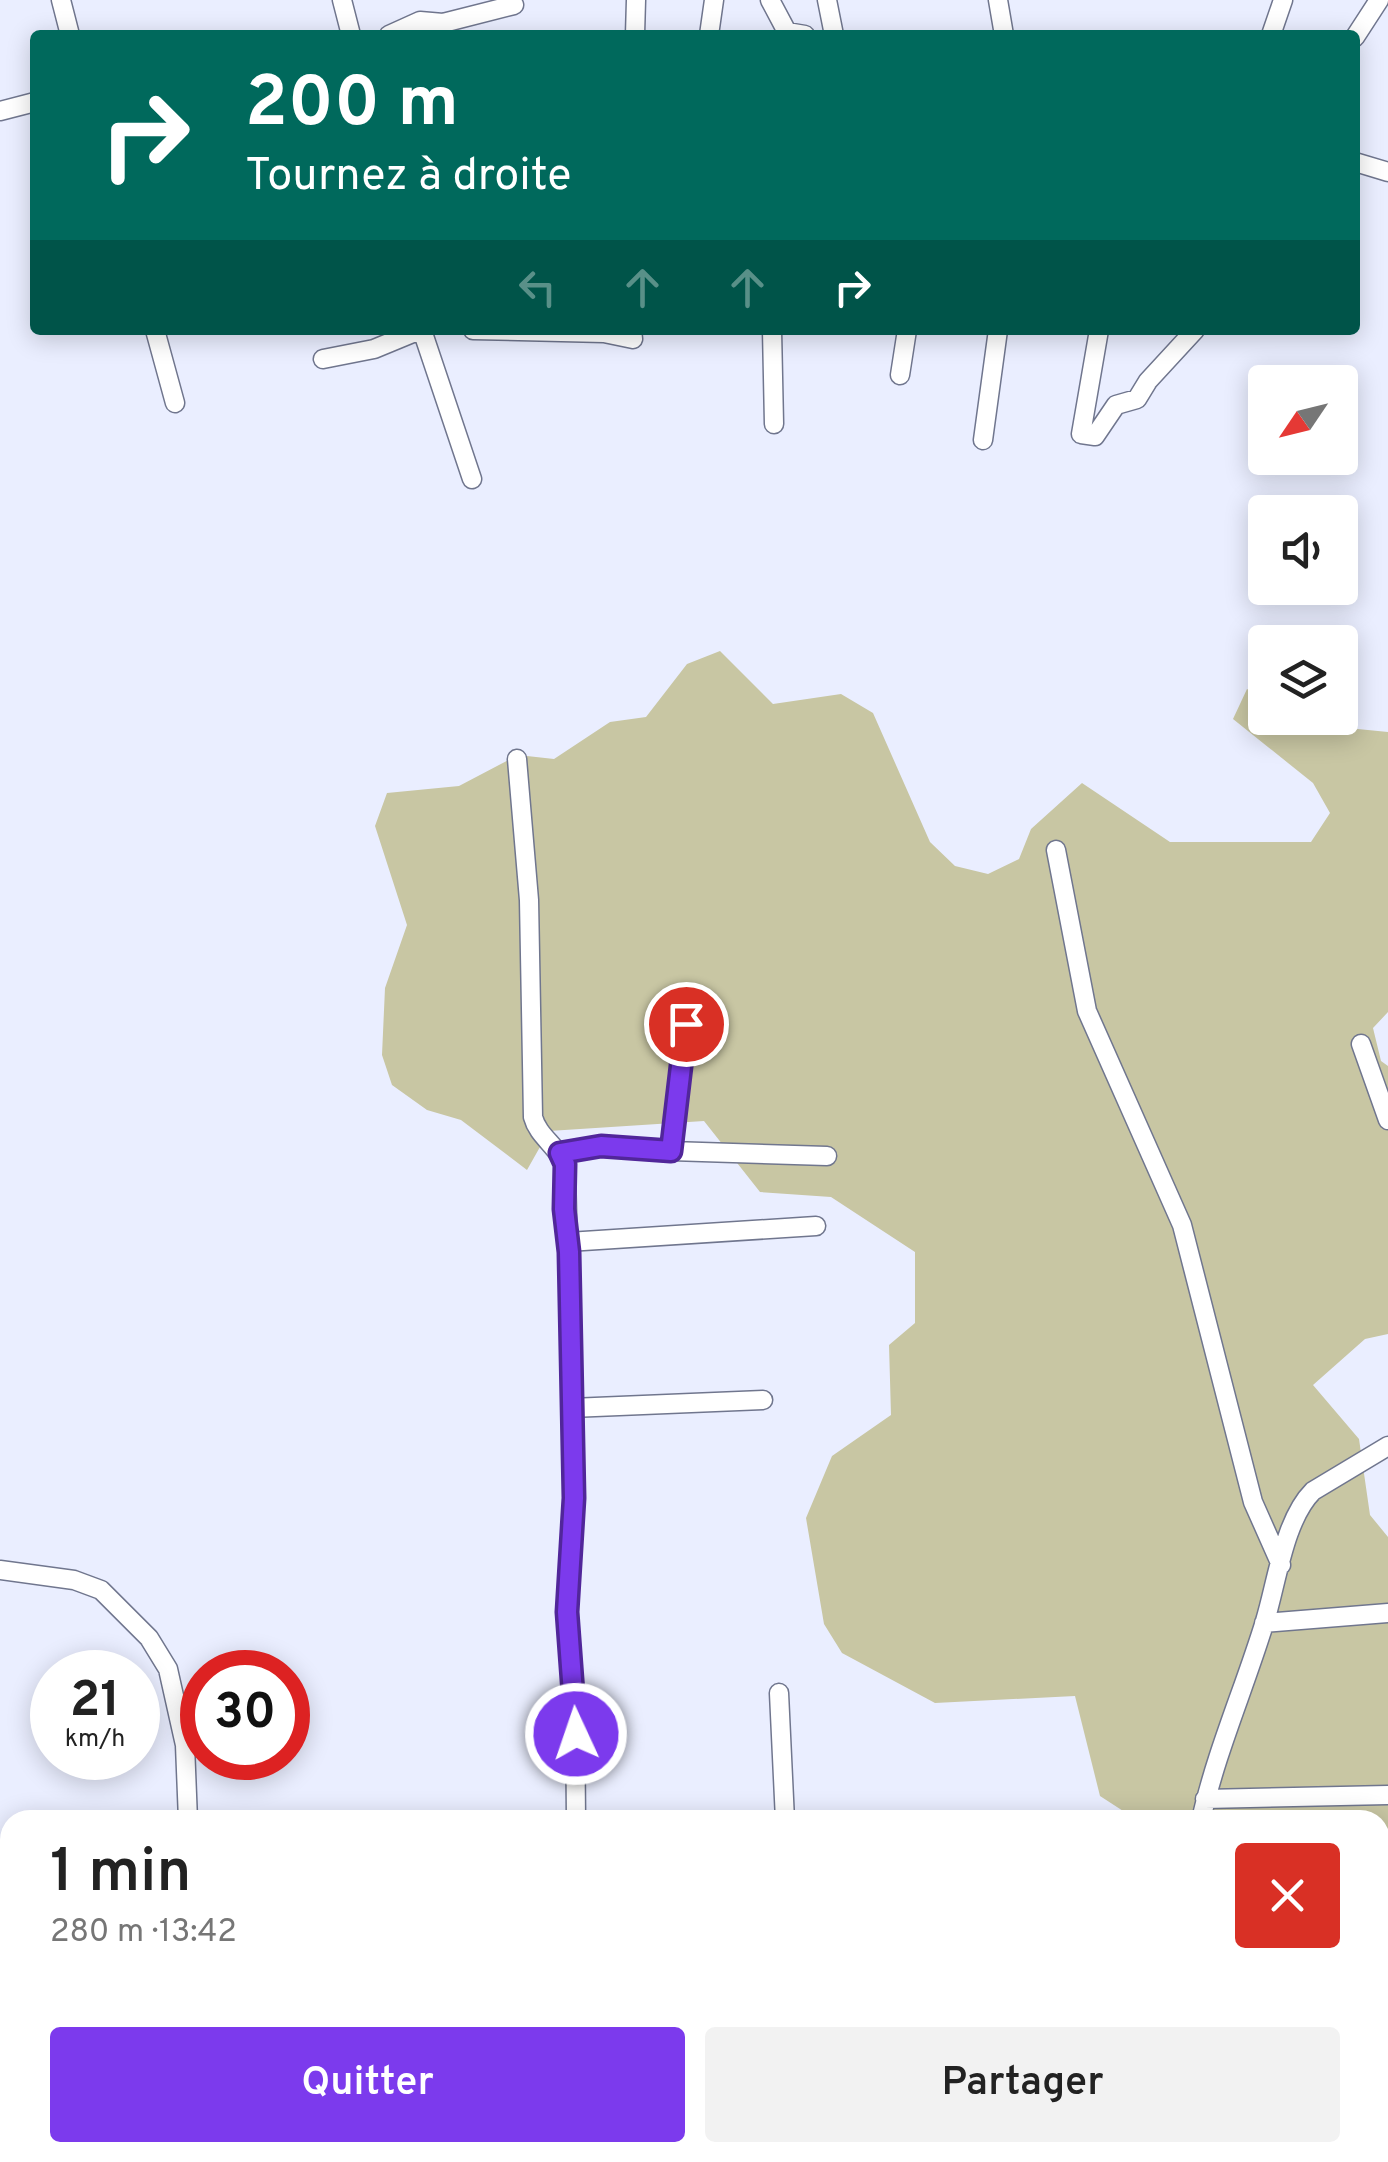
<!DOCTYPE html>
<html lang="fr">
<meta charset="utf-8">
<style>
body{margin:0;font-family:Overpass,sans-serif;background:#f2f2f2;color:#222;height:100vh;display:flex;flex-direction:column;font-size:38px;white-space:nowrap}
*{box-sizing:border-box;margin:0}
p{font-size:32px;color:#767676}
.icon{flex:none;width:55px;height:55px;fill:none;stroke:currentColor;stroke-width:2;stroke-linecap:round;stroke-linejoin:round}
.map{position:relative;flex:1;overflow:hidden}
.sheet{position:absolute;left:0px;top:1810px;width:1390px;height:352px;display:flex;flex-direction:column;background:#fff;border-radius:30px 30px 0 0;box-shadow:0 5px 25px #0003}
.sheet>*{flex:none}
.guide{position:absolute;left:30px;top:30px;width:1330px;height:305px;border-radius:10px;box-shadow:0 5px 25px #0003;background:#00695c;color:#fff;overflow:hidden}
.needle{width:65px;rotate:235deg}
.tools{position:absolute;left:1248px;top:365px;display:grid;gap:20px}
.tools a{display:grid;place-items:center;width:110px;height:110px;border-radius:10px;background:#fff;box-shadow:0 5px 25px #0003;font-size:50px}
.speed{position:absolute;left:30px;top:1650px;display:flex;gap:20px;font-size:50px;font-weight:700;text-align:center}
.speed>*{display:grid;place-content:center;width:130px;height:130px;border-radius:50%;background:#fff;box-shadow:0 5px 25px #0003;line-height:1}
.speed small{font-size:25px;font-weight:400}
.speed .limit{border:15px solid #d22;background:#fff;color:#111}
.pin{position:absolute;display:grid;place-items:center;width:85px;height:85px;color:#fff;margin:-42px;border:5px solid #fff;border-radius:50%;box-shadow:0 2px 10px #0007}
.me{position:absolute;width:110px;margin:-55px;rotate:357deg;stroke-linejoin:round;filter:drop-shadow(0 0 8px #0008)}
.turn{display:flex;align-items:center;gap:35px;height:210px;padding:0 50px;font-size:45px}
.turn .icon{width:130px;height:130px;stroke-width:2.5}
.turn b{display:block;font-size:70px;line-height:85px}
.lanes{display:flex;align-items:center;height:95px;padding:0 50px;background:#0003;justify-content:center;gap:50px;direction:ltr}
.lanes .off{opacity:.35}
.round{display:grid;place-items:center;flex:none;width:105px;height:105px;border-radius:10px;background:#f2f2f2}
.headline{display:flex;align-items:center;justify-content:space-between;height:170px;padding:0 50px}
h1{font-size:60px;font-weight:600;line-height:75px}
.cta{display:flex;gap:20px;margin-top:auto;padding:20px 50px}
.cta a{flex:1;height:115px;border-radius:10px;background:#7c3aed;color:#fff;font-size:40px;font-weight:600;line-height:115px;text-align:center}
.cta a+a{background:#f2f2f2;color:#222}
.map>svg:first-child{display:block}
</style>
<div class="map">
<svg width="1388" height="2162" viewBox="0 0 1388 2162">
<rect width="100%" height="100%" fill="#eaeeff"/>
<path fill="#c8c6a3" d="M 720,651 L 773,704 L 841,694 L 873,713 L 930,842 L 955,866 L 988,874 L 1019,859 L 1031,829 L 1082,783 L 1170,842 L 1311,842 L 1330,813 L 1313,783 L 1233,719 L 1247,689 L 1265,699 L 1265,718 L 1296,718 L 1307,724 L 1388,732 L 1388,1012 L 1373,1028 L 1381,1061 L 1388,1066 L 1388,1334 L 1365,1339 L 1313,1385 L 1359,1439 L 1370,1515 L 1388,1537 L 1388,2162 L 1274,2162 L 1273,2153 L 1380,2152 L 1380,1820 L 1137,1820 L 1100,1796 L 1075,1696 L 935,1703 L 842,1653 L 824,1624 L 806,1518 L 832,1456 L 891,1415 L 889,1345 L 915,1323 L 915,1252 L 831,1197 L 760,1192 L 704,1121 L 549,1131 L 527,1170 L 461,1120 L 427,1110 L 392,1085 L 382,1055 L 385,988 L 407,925 L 375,826 L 387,793 L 459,786 L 518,755 L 554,759 L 610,722 L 646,717 L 687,664 Z"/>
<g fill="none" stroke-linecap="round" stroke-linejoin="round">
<g stroke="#70768e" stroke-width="21">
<path id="minor" d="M 61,0 L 70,35
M 342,0 L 351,35
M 770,0 L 787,32 L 805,35
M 827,0 L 834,35
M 998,0 L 1004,35
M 389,35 L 420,21 L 443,23 L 514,5
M 635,35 L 636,0
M 709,35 L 714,0
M 1271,35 L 1283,0
M 1355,37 L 1379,0
M 0,111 L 35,102
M 1355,162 L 1388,172
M 155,330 L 175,403
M 422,330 L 472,479
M 473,330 L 604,333 L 633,339 L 632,330
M 772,330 L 774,424
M 1099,330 L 1081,434 L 1095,436 L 1116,405 L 1137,399 L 1148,381 L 1195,330
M 323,359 L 374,349 L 420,330
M 900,375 L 907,330
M 983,440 L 998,330
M 517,759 L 529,900 L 533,1117 C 539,1140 564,1148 566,1174 L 574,1497 L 567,1612 L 575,1709 L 576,1820
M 1056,850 L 1087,1011 L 1182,1225 L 1253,1502 L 1281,1565
M 1361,1044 L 1388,1120
M 671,1151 L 827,1156
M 560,1153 L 601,1146 L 671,1151 L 686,1024
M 568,1242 L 816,1226
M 571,1408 L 763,1400
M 0,1570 L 74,1580 L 101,1590 L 149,1638 L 168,1669 L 185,1745 L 188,1820
M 1264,1623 L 1388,1613
M 779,1693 L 785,1820
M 1205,1799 L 1388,1795
M 1201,1820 C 1216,1752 1245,1687 1265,1621 C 1277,1582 1284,1520 1313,1491 L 1388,1446
M 1380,2037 L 1388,2037
M 0,2051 L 10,2110
M 27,2152 L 31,2162
M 558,2162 L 559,2152
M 757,2162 L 757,2152
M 1085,2162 L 1089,2152"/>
</g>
<use href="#minor" stroke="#fff" stroke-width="18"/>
</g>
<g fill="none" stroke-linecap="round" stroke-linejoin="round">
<g stroke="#51269a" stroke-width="25">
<path id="route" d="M 576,1734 L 567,1612 L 574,1498 L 569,1252 L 564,1209 L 565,1164 L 560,1153 L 601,1146 L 671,1151 L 686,1024"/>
</g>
<use href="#route" stroke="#7c3aed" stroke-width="18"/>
</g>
</svg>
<div class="tools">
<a><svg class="needle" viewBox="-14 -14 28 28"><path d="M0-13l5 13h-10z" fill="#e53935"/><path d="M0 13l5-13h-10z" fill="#767676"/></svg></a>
<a><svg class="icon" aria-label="sound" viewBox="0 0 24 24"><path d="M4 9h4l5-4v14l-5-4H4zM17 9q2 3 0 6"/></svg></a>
<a><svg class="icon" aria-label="layers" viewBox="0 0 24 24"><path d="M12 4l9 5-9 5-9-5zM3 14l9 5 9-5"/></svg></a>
</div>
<div class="speed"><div>21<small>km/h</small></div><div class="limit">30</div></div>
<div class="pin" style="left:686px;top:1024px;background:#d93025"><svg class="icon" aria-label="arrive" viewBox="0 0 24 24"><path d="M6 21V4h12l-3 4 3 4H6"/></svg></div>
<svg class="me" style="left:576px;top:1734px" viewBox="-20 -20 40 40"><circle r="17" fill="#7c3aed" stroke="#fff" stroke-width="3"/><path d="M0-11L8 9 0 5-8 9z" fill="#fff"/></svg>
<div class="guide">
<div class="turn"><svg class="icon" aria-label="right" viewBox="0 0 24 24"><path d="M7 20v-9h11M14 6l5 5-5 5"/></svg><div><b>200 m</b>Tournez à droite</div></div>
<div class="lanes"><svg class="icon off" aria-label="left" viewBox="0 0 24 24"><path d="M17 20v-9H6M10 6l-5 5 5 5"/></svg><svg class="icon off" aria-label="ahead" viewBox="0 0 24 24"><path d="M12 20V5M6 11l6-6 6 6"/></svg><svg class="icon off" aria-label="ahead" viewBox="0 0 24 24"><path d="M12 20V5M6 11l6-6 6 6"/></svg><svg class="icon" aria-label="right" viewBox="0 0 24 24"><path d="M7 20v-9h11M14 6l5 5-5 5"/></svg></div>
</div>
<section class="sheet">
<div class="headline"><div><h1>1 min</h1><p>280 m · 13:42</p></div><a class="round" style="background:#d93025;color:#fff"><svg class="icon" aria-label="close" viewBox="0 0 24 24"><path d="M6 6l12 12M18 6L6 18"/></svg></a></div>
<div class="cta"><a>Quitter</a><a>Partager</a></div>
</section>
</div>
